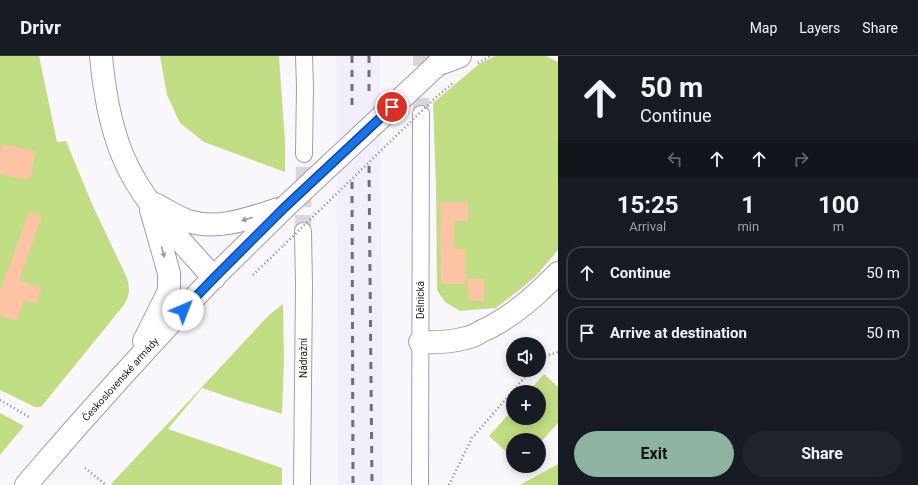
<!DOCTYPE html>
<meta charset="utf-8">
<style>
body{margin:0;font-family:Roboto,sans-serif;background:#20242c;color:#f1f3f6;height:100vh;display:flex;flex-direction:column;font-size:15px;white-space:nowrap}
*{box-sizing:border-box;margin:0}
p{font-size:13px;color:#9ea1a6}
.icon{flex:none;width:22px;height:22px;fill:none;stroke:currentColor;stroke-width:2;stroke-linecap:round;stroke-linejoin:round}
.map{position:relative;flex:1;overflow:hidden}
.side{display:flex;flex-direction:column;background:#171b24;width:360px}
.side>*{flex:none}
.guide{background:#171b24;color:#f1f3f6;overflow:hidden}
.fabs{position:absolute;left:506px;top:281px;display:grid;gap:8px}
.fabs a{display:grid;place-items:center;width:40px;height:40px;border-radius:50%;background:#171b24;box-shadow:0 2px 10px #0003;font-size:20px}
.pin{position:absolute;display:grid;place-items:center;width:34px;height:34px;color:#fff;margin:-17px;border:2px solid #fff;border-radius:50%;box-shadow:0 1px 4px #0007}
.me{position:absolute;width:44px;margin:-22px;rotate:44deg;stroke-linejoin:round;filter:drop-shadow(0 0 3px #0008)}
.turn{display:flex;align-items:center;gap:14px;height:84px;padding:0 16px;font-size:18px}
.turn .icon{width:52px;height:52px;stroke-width:2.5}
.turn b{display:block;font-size:28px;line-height:34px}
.lanes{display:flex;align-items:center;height:38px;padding:0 16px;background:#0003;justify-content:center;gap:20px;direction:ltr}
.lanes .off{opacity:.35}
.eta{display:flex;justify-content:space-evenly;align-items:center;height:68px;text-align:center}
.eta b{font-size:24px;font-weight:700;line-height:28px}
.action{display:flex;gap:8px;margin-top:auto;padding:8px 16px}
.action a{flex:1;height:46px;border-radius:24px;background:#8eb4a1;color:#111;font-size:16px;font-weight:700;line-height:46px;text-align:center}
.action a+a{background:#20242c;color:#f1f3f6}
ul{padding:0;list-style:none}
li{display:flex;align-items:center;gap:12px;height:54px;margin:0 8px 6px;padding:0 8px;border:2px solid #363941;border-radius:16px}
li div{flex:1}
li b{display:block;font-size:15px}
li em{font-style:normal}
header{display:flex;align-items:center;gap:24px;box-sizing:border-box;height:56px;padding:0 20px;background:#171b24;border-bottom:1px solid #363941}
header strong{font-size:19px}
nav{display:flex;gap:22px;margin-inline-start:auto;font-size:14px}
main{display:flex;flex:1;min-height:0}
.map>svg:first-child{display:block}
</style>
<header>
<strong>Drivr</strong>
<nav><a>Map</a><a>Layers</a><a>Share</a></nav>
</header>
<main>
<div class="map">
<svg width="558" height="429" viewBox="0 0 558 429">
<rect width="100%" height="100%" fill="#f9f7fc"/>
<path fill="#f3eefb" d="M 336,0 L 380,0 L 383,429 L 338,429 Z"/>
<path fill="#c0dd83" d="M 0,0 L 39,0 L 57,86 L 66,85 L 92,148 L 127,222 C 130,234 130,238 124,249 L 41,351 L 35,351 L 0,334 Z
M 160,0 L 279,0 L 285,86 L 285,116 L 204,86 L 180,67 L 167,39 Z
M 495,0 L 546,0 L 558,6 L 558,194 L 536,220 L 523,231 L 496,252 L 460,255 L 445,246 L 437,234 L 436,131 L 433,47 L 479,8 Z
M 283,248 L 284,304 L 282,358 L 240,345 L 202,332 L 168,373 L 282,412 L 282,429 L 113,429 L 111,428 L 202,331 L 269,259 Z
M 544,318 L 558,331 L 558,367 L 539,388 L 539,384 L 513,384 L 513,402 L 489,380 L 513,353 L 513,362 L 539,362 L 539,336 L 528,336 Z
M 0,357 L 24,370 L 0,399 Z
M 558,408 L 558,429 L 520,429 Z"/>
<path fill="#fcc3a5" d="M 2,88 L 36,95 L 30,122 L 28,121 L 27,124 L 0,118 L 0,99 Z
M 440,146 L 468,146 L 468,165 L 454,165 L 454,193 L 465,193 L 466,228 L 441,228 Z
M 29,156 L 42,160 L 19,224 L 41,232 L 36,248 L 24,244 L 17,265 L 0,259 L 0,235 Z
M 467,222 L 484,223 L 484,245 L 469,245 Z"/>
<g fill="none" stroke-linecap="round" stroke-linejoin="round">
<path stroke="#d8d6dc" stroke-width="16" stroke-dasharray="16 8" stroke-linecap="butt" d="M 421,58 L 421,0
M 303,175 L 304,98"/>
<g stroke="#a39bb1" stroke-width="18">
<path id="street" d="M 304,0 L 305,31 L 304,98
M 302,429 L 304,230 L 303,175
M 420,429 L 421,58"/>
</g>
<g stroke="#a39bb1" stroke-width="24">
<path id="secondary" d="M 101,0 C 104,33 109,66 122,98 C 140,144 181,185 214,222
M 437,9 L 460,0
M 155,148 C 166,154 177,161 188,165 C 220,175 252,161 282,152
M 144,285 L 166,241 L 169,234 L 169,217 L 151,154
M 420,286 C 435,287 451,286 466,282 C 471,281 476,279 480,276 C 510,263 536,240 558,217
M 26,429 C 86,359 149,289 213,222 C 237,198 261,175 284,152"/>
</g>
<path stroke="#838087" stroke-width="2.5" stroke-dasharray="1 3" stroke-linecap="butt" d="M 478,7 L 490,0
M 433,44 L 454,26
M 253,219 L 284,189
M 539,305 L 543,301 L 558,296
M 0,344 L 31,362
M 85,412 L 106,429
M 449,429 L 472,382 L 531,314"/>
<use href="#street" stroke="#fff" stroke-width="16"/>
<use href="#secondary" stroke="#fff" stroke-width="22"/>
<path stroke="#716f76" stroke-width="3" stroke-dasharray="7 7" stroke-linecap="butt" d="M 352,0 L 352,54
M 369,0 L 369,38
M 369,110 L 372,429
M 352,126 L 353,429"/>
<g stroke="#a39bb1" stroke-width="24" stroke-linecap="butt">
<path id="secondary-bridge" d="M 284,152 L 437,9"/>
</g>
<path stroke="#838087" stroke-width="2.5" stroke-dasharray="1 3" stroke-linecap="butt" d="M 284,189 L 433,44"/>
<use href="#secondary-bridge" stroke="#fff" stroke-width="22"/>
</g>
<defs><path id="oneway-solid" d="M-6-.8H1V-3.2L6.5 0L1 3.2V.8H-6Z"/></defs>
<g fill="#9b999d">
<use href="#oneway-solid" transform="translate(247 163) rotate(163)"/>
<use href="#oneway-solid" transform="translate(163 196) rotate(75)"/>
</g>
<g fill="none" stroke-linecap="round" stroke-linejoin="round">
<g stroke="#114b97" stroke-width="10">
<path id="route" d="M 183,254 L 214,222 L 284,152 L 392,51"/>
</g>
<use href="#route" stroke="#1a73e8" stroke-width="7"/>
</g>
<g text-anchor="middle" stroke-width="4" stroke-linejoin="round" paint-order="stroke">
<g font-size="10" fill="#201d25" stroke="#fff">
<text transform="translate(420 244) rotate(-90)" y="4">Dělnická</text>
<text transform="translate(303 302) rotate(-90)" y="4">Nádražní</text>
<text transform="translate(120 323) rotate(-48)" y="4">Československé armády</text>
</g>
</g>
</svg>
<div class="fabs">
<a><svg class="icon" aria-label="sound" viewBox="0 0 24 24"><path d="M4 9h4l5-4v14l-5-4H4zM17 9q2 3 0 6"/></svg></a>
<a>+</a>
<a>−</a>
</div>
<div class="pin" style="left:392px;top:51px;background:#d93025"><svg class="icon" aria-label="arrive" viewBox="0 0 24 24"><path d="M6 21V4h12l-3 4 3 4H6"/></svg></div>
<svg class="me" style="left:183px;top:254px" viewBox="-20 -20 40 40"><circle r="19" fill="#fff"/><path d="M0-13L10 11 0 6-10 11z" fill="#1a73e8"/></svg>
</div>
<section class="side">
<div class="guide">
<div class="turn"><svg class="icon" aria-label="ahead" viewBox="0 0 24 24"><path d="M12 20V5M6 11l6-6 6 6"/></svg><div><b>50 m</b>Continue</div></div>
<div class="lanes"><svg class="icon off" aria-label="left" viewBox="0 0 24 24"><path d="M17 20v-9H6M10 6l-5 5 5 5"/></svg><svg class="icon" aria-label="ahead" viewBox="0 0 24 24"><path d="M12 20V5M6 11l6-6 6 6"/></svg><svg class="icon" aria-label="ahead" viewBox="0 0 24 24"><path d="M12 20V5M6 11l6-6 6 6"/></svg><svg class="icon off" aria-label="right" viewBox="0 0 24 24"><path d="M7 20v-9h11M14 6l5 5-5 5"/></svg></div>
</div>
<div class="eta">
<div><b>15:25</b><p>Arrival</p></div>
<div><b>1</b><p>min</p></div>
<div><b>100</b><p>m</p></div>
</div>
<ul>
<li><svg class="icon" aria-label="ahead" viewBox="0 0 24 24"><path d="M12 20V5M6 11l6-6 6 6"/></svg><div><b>Continue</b></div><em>50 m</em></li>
<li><svg class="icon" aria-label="arrive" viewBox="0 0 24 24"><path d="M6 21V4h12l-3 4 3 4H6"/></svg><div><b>Arrive at destination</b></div><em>50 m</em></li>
</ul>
<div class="action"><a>Exit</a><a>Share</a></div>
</section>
</main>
